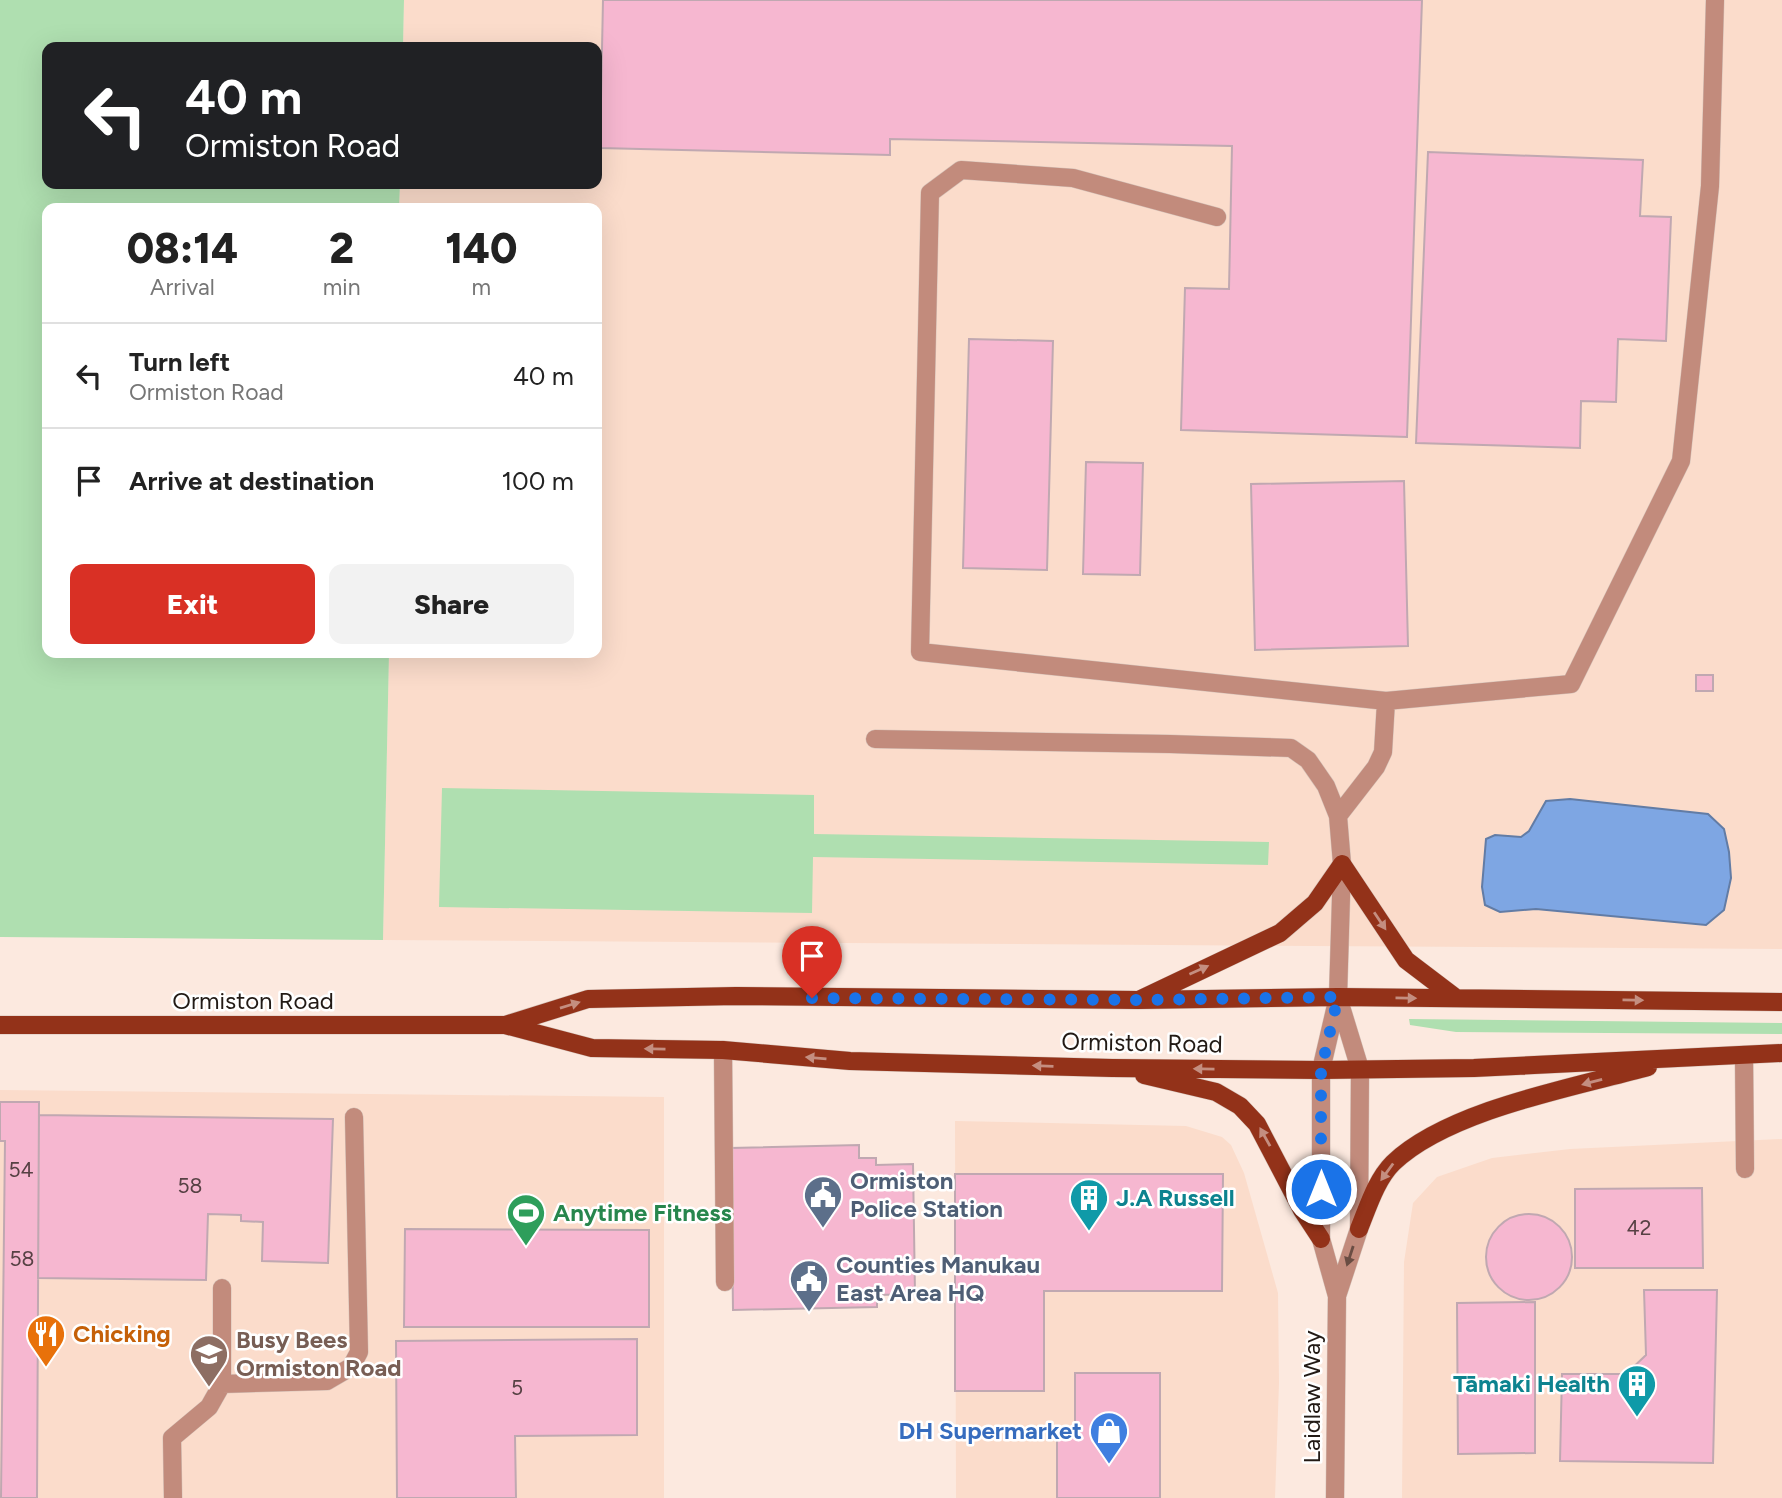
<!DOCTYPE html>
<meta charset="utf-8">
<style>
body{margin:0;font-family:Figtree,sans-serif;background:#f2f2f2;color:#222;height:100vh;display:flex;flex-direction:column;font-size:26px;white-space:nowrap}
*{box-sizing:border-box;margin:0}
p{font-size:23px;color:#767676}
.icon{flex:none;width:38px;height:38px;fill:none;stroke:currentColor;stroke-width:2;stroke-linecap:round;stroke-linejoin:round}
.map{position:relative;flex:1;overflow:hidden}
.details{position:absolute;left:42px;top:203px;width:560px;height:455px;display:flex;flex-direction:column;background:#fff;border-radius:14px;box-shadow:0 7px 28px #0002}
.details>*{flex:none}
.top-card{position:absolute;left:42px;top:42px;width:560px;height:147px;border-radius:14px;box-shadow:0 7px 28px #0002;background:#202124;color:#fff;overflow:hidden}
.pin{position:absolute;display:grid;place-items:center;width:60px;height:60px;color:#fff;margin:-72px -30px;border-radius:50% 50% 50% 0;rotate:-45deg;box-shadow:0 0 7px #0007}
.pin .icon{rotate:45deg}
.me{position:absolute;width:77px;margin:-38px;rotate:0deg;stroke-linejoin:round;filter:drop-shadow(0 0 5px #0008)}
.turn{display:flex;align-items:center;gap:24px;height:147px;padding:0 28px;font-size:32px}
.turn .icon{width:91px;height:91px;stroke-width:2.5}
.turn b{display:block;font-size:49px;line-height:60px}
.eta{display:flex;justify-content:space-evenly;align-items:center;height:119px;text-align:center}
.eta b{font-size:42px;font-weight:800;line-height:49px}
.cta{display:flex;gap:14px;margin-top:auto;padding:14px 28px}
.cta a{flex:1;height:80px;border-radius:14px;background:#d93025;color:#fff;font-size:28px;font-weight:800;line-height:80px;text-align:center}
.cta a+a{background:#f2f2f2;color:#222}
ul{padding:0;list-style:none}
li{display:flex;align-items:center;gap:21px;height:105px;padding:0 28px;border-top:2px solid #e0e0e0}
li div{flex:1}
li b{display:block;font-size:26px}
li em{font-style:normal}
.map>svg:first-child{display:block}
</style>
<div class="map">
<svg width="1782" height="1498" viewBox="0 0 1782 1498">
<rect width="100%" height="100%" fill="#fce9df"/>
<path fill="#fbdccb" d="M 404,0 L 1782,0 L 1782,949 L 383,940 L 389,653 L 597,653 L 597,208 L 399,208 L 400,184 L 597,184 L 597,47 L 403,47 Z
M 0,1090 L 664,1097 L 664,1498 L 0,1498 Z
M 955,1121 L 1186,1126 L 1222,1137 L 1231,1145 L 1244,1173 L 1278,1293 L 1279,1383 L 1275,1498 L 956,1498 Z
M 1782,1139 L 1782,1498 L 1402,1498 L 1404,1262 L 1413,1203 L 1437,1177 L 1492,1158 L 1570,1149 Z"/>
<path fill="#afdfb0" d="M 0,0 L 404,0 L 403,47 L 47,47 L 47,184 L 400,184 L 399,208 L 47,208 L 47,653 L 389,653 L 383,940 L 0,937 Z
M 442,788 L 814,795 L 814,834 L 1269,842 L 1268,865 L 813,857 L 812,913 L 439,907 Z
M 1409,1019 L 1782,1023 L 1782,1034 L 1456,1032 L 1410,1025 Z"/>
<path fill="#7ea6e3" stroke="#627ca5" stroke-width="2" d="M 1570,799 L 1708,814 L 1724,829 L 1729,852 L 1731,878 L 1724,910 L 1706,925 L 1536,909 L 1500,912 L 1485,905 L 1482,887 L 1486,839 L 1495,835 L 1521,837 L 1529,831 L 1546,801 Z"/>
<path fill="#f6b7d0" stroke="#c0a8b1" stroke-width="2" d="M 603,0 L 1422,0 L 1407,437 L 1181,430 L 1185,288 L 1229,289 L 1232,146 L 890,139 L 890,155 L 600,148 Z
M 1428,152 L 1643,160 L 1640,216 L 1671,217 L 1666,341 L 1618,339 L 1616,402 L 1581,401 L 1580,448 L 1416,443 Z
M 969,339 L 1053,341 L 1047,570 L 963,568 Z
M 1086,462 L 1143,463 L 1140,575 L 1083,574 Z
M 1404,481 L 1408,646 L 1255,650 L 1251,484 Z
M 1696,675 L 1713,675 L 1713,691 L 1696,691 Z
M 0,1102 L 39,1102 L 37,1498 L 1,1498 L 5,1141 L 0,1141 Z
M 39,1115 L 333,1119 L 328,1263 L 262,1261 L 263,1222 L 241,1221 L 241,1215 L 208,1214 L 206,1280 L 38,1278 Z
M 859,1145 L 859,1158 L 876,1158 L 876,1165 L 913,1164 L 915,1294 L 877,1295 L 877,1307 L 733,1310 L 731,1148 Z
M 955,1174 L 1223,1174 L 1222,1291 L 1044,1291 L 1044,1391 L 955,1391 Z
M 1702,1188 L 1703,1268 L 1575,1268 L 1575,1189 Z
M1486 1257a43 43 0 1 1 86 0a43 43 0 1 1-86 0Z
M 405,1229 L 649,1230 L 649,1327 L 404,1327 Z
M 1644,1290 L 1717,1290 L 1713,1463 L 1560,1461 L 1562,1374 L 1626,1374 L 1646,1355 Z
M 1535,1302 L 1535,1453 L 1458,1454 L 1457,1303 Z
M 637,1339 L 637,1435 L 515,1436 L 516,1498 L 397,1498 L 396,1341 Z
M 1075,1373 L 1160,1373 L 1160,1498 L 1057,1498 L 1057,1433 L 1075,1433 Z"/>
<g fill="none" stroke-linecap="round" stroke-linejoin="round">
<g stroke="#d5c4bb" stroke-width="19">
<path id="minor" d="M 1217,217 L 1073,178 L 961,170 L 930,193 L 920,652 L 1386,701
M 875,739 L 1170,744 L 1291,748 L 1308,760 L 1326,786 L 1338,816 L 1342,864 L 1338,997 L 1321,1070 L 1321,1239 L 1337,1296
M 1338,816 L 1376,767 L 1383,752 L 1386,701 L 1571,684 L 1681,461 L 1710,186 L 1715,0
M 723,1050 L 725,1282
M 1744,1055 L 1745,1169
M 222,1384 L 327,1381 L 351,1367 L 359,1352 L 354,1117
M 173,1498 L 172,1438 L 209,1407 L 222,1384 L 222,1288
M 1335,1498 L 1337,1296 L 1359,1229 L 1360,1069 L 1338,997"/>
</g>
<g stroke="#d5c4bb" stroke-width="19">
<path id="major" d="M 1141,999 L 1280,933 L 1315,903 L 1342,864 L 1406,960 L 1456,998
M 0,1025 L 505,1025 L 592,1048 L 723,1050 L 850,1061 L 1112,1068 L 1321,1070 L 1474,1068 L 1782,1053
M 505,1025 L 588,999 L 736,996 L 1138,1000 L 1338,997 L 1782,1002
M 1144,1075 L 1216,1092 L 1240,1106 L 1257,1124 L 1302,1210 L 1321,1239
M 1359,1229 C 1368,1207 1376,1180 1393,1163 C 1448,1110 1575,1087 1648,1067"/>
</g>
<use href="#minor" stroke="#c28b7c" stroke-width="18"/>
<use href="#major" stroke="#933219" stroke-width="18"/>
</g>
<defs><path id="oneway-solid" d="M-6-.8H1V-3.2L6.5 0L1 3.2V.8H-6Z" transform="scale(1.75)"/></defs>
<g fill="#c48e80">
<use href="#oneway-solid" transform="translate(1380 921) rotate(56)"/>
<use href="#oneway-solid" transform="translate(1199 970) rotate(-24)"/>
<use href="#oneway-solid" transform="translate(1406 998) rotate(1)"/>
<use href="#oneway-solid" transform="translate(1633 1000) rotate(1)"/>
<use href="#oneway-solid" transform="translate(570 1005) rotate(-17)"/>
<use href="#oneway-solid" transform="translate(655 1049) rotate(-179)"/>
<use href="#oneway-solid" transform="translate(816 1058) rotate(-175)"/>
<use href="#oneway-solid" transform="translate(1043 1066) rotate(-178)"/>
<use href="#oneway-solid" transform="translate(1204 1069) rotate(-179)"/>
<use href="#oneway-solid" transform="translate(1592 1082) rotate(165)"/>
<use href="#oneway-solid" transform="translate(1265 1137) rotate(-119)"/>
<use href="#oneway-solid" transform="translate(1387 1172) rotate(126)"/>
</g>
<use fill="#6a4d43" href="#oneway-solid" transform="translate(1350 1256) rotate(108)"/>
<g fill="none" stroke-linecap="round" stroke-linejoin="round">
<path stroke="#1a73e8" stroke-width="12" stroke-dasharray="0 21.6" d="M 812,998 L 1138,1000 L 1338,997 L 1321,1070 L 1321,1189"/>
</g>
<defs>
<g id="civic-pin" transform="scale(2.0125)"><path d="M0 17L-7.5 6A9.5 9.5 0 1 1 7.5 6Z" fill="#5c6f8a" stroke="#fff"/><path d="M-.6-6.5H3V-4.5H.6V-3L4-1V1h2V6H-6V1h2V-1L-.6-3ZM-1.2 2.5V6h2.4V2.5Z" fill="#fff"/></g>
<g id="building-pin" transform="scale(2.0125)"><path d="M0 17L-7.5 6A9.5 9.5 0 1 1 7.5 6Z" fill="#0f9aa8" stroke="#fff"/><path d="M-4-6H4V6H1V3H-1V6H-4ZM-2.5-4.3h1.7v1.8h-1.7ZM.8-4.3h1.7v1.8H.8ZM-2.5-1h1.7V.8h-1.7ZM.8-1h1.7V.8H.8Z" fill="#fff"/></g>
<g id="stadium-pin" transform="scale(2.0125)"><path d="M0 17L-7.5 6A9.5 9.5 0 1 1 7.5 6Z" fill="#2e9e5b" stroke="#fff"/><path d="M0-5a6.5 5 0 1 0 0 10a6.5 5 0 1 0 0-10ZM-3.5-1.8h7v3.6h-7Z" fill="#fff"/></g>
<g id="restaurant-pin" transform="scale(2.0125)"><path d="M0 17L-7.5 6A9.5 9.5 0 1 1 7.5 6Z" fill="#e8710a" stroke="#fff"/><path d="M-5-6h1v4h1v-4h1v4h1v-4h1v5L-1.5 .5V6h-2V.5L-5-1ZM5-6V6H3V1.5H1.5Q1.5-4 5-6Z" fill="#fff"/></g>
<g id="school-pin" transform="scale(2.0125)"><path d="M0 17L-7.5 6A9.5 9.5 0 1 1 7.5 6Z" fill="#8d6e63" stroke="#fff"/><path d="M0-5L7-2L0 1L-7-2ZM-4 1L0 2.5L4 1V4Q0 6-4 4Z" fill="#fff"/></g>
<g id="shop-pin" transform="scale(2.0125)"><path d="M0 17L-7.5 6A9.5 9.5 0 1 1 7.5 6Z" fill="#3f7fe0" stroke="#fff"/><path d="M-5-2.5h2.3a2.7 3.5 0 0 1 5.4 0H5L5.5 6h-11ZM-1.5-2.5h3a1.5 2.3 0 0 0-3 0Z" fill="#fff"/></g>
</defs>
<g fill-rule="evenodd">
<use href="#civic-pin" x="823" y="1195"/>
<use href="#building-pin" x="1089" y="1198"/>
<use href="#stadium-pin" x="526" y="1213"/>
<use href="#civic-pin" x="809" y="1279"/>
<use href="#restaurant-pin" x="46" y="1334"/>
<use href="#school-pin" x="209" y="1354"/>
<use href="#building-pin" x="1637" y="1384"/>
<use href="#shop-pin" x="1109" y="1431"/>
</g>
<g text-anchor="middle" stroke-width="5" stroke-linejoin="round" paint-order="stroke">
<g font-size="21" fill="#574144">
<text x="21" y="1177">54</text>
<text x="190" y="1193">58</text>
<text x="1639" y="1235">42</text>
<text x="22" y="1266">58</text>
<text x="517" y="1395">5</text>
</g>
<g font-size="24" fill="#221a15" stroke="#fff">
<text x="253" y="1009">Ormiston Road</text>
<text transform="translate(1142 1043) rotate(1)" y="8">Ormiston Road</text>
<text transform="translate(1312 1397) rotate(-90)" y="8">Laidlaw Way</text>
</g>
<g font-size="24" font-weight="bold" fill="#4e5e75" stroke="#fff" text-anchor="start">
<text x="850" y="1189">Ormiston<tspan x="850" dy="28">Police Station</tspan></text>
<text x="836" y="1273">Counties Manukau<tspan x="836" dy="28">East Area HQ</tspan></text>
</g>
<g font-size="24" font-weight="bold" fill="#0d838f" stroke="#fff" text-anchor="start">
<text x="1116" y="1206">J.A Russell</text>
<text x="1610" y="1392" text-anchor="end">Tāmaki Health</text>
</g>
<g font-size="24" font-weight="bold" fill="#27864d" stroke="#fff" text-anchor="start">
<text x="553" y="1221">Anytime Fitness</text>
</g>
<g font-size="24" font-weight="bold" fill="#c56008" stroke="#fff" text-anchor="start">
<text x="73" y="1342">Chicking</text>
</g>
<g font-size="24" font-weight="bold" fill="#785e54" stroke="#fff" text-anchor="start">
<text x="236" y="1348">Busy Bees<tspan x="236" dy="28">Ormiston Road</tspan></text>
</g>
<g font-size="24" font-weight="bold" fill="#366cbe" stroke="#fff" text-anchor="end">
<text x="1082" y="1439">DH Supermarket</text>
</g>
</g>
</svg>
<div class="pin" style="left:812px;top:998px;background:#d93025"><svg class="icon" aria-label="arrive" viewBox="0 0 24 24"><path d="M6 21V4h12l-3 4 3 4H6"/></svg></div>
<svg class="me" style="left:1321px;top:1189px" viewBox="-20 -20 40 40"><circle r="17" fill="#1a73e8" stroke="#fff" stroke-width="3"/><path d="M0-11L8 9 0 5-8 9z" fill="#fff"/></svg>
<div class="top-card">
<div class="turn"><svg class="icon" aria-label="left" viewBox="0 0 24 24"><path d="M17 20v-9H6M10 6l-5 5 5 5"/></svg><div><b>40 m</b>Ormiston Road</div></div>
</div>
<section class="details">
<div class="eta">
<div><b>08:14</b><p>Arrival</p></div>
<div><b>2</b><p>min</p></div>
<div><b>140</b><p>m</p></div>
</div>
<ul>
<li><svg class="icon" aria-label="left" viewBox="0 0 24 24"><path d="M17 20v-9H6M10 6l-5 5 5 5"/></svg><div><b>Turn left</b><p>Ormiston Road</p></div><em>40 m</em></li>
<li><svg class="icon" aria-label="arrive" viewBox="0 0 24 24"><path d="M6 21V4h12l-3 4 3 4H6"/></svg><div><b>Arrive at destination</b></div><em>100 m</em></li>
</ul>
<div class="cta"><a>Exit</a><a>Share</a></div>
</section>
</div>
